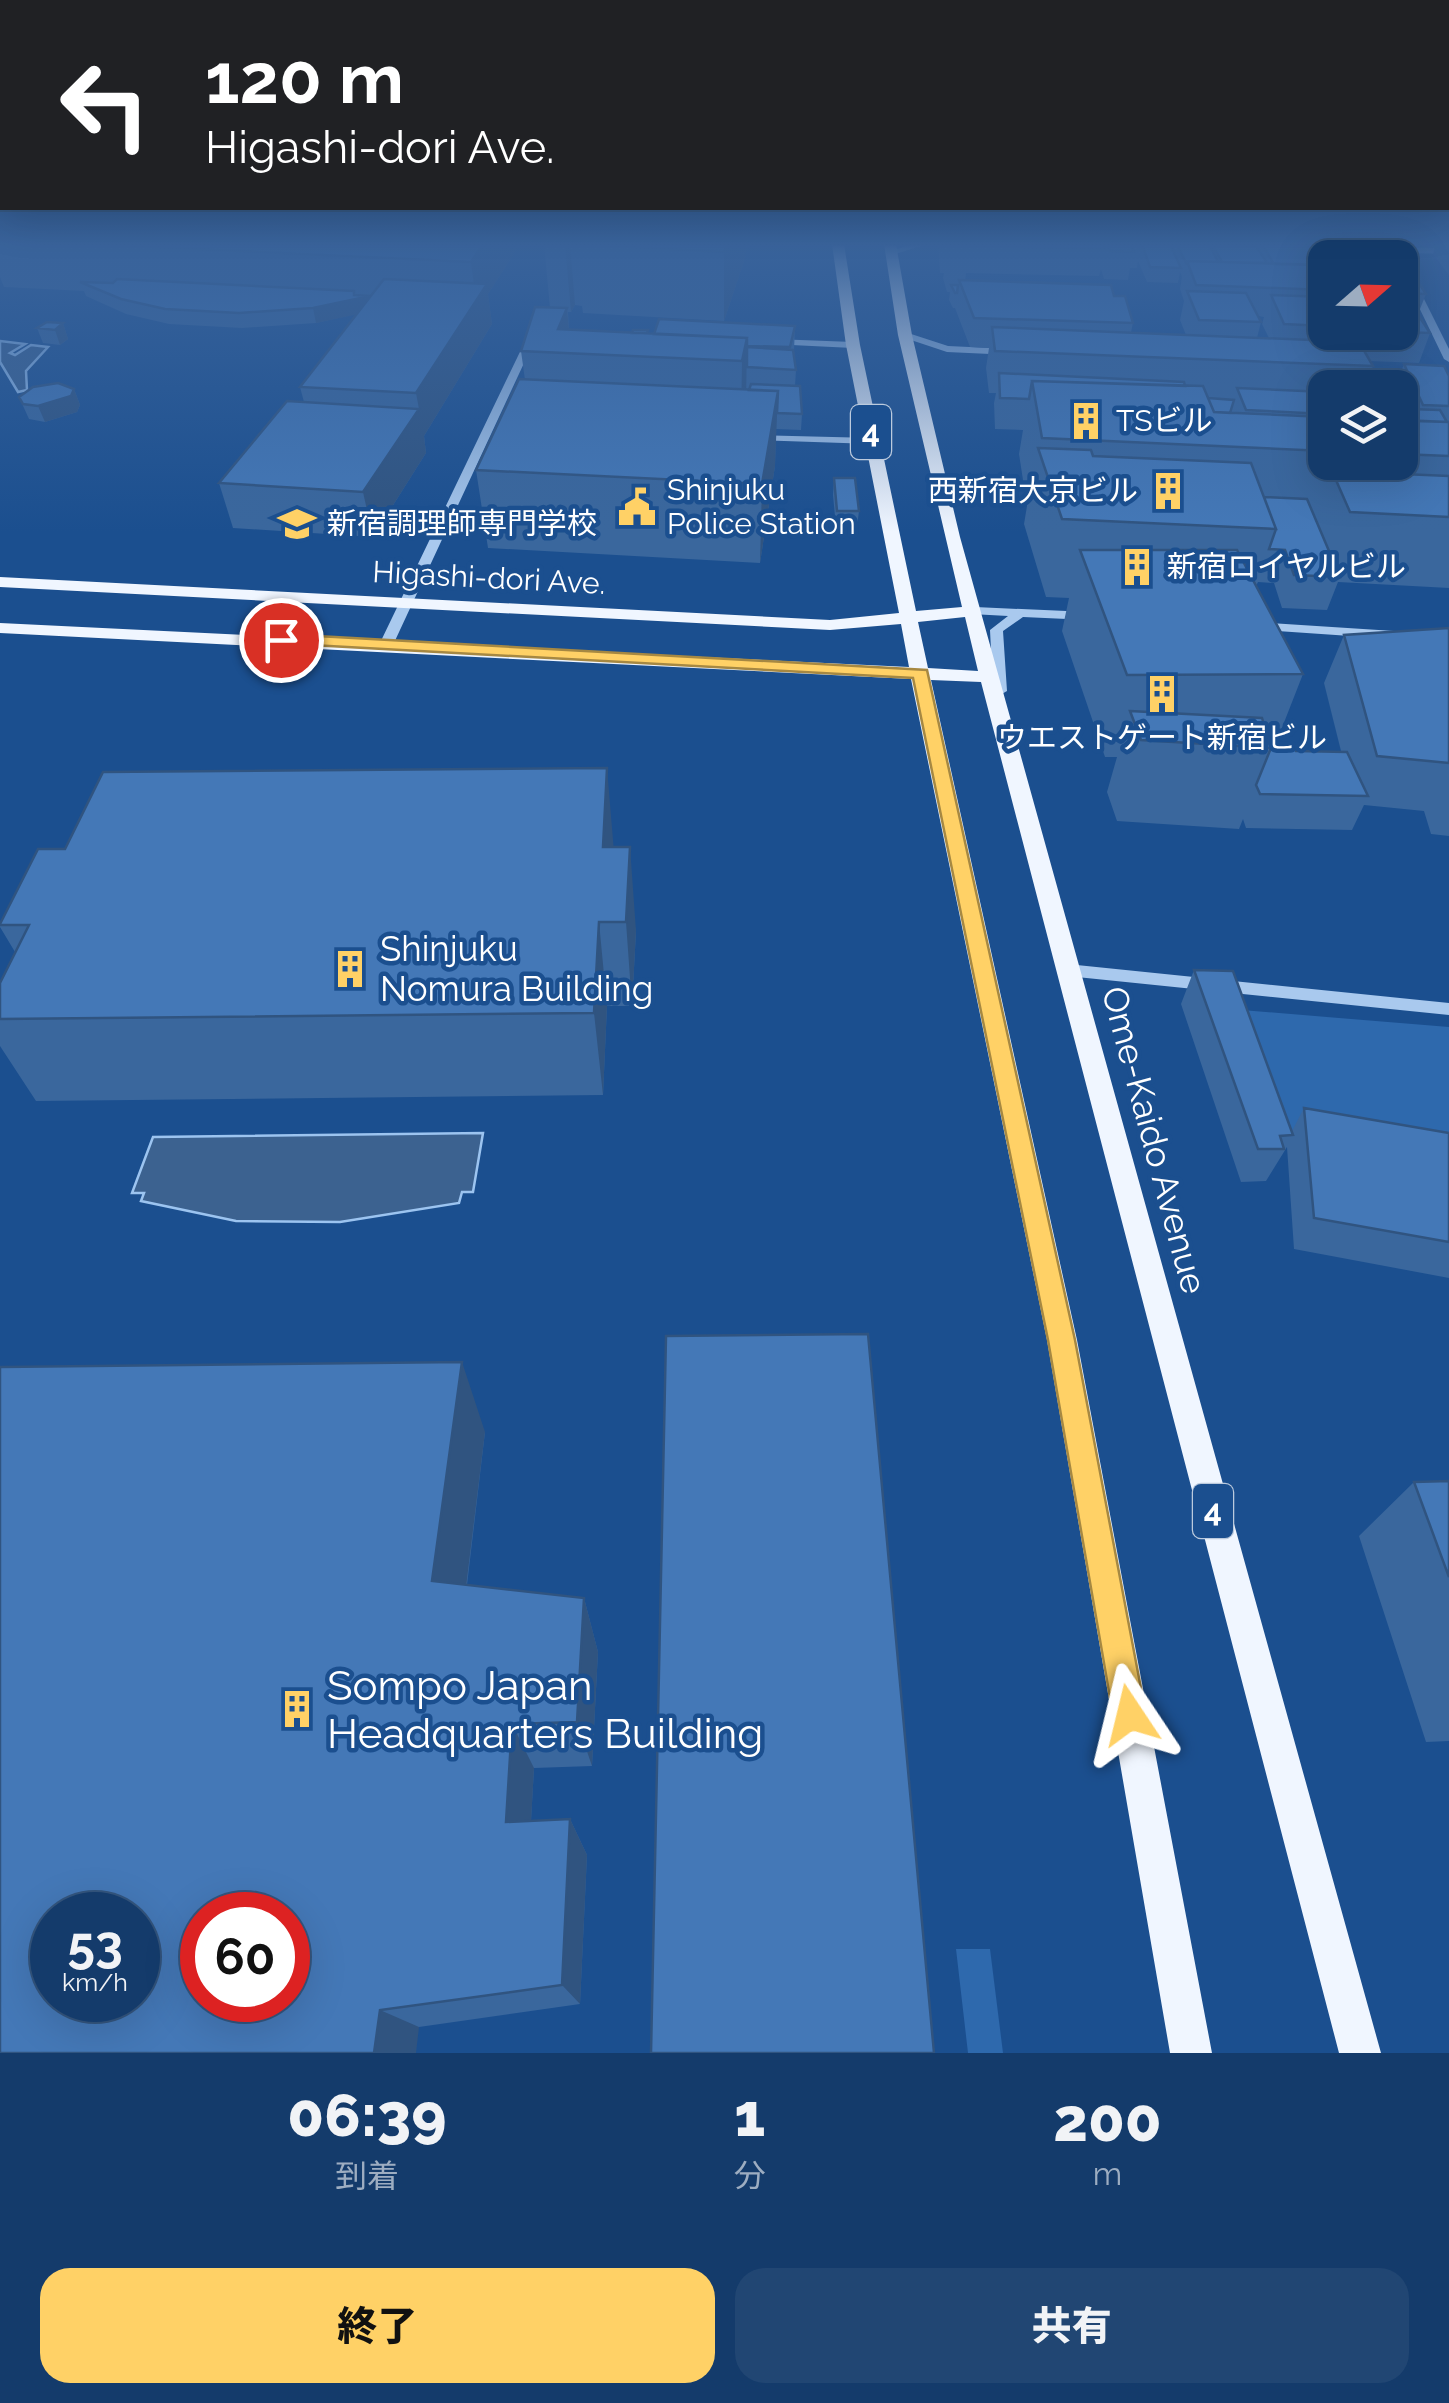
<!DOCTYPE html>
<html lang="ja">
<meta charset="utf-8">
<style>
body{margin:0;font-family:Raleway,"Noto Sans JP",sans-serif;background:#214673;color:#f1f3f6;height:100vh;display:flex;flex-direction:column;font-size:38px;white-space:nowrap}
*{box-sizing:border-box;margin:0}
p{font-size:32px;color:#9dadc1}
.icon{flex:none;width:55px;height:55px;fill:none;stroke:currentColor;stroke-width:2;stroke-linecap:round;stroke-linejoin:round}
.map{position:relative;height:2053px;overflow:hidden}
.side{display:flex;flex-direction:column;background:#143b6b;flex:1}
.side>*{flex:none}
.banner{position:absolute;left:0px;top:0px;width:1450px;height:210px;box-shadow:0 10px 40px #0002,0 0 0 2px #33557e;background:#202124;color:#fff;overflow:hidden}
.needle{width:65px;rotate:70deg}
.tools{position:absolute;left:1308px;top:240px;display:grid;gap:20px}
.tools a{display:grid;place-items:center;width:110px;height:110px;border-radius:20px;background:#143b6b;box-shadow:0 10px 40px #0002,0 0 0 2px #33557e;font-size:50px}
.speed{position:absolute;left:30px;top:1892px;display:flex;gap:20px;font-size:50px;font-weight:700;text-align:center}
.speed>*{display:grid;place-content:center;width:130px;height:130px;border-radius:50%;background:#143b6b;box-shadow:0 10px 40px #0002,0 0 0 2px #33557e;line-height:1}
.speed small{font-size:25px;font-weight:400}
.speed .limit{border:15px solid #d22;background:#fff;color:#111}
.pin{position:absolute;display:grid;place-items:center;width:85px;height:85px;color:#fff;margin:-42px;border:5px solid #fff;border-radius:50%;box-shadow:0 2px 10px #0007}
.me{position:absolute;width:110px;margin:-55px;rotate:350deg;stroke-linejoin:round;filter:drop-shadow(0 0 8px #0008)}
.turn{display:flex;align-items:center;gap:35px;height:210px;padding:0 40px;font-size:45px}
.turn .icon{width:130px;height:130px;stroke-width:2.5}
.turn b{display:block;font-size:70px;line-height:85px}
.eta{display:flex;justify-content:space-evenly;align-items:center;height:170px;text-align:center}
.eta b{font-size:60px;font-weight:800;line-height:70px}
.action{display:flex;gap:20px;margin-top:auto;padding:20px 40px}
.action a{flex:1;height:115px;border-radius:30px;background:#ffd166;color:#111;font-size:40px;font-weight:800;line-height:115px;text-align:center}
.action a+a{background:#214673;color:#f1f3f6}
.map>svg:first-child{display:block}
</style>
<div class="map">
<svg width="1449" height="2053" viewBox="0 0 1449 2053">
<rect width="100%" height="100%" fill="#1b4f8f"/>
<path fill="#2e69ad" d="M 1229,1009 L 1449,1027 L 1449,1162 L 1263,1127 Z
M 956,1949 L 990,1949 L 1003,2053 L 968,2053 Z"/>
<path fill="#3c6290" stroke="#9cc4f0" stroke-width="2.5" d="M 0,341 L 25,344 L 10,353 L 15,355 L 31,345 L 48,347 L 26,371 L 27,390 L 18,392 L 0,362 Z
M 483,1133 L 473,1192 L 462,1192 L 459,1203 L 340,1222 L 236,1221 L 141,1201 L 144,1193 L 132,1193 L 153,1137 Z"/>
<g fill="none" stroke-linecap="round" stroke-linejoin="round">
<path fill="#a9c9ee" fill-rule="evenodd" d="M 912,244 L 927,244 L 892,255 L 888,252 Z
M 1367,247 L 1449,248 L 1449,254 L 1370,252 Z
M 1400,256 L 1404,259 L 1449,349 L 1449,362 L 1444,359 L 1400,268 L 1400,258 L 1397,258 Z
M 530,331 L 538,333 L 393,645 L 391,648 L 381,648 L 379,645 Z
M 905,332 L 948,346 L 1012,349 L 1017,352 L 1012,355 L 947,352 L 902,337 L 900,335 Z
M 774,339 L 853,342 L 858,345 L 853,348 L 771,344 L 771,340 Z
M 1348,369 L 1449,375 L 1449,381 L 1345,374 L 1343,372 Z
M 749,435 L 873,438 L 878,441 L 873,444 L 753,440 L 748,437 Z
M 975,607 L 1089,612 L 1095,616 L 1089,620 L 1023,617 L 1003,631 L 1007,691 L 1000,695 L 993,691 L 990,630 L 1008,616 L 971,614 L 971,608 Z
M 1255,622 L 1394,631 L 1400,635 L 1394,639 L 1250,629 L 1250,623 Z
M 1067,964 L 1449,1003 L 1449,1015 L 1067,976 L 1059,970 Z"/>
<path fill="#f0f6ff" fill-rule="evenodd" d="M 832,244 L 844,244 L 860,345 L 916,611 L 962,607 L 898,335 L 884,244 L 896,244 L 912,335 L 960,537 L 1381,2053 L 1339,2053 L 981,682 L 931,680 L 1077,1340 L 1212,2053 L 1170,2053 L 1047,1340 L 911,679 L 0,633 L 0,623 L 909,667 L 901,624 L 830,630 L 0,587 L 0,577 L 830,620 L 899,613 L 846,345 ZM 965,617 L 978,671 L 928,668 L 918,622 Z"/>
</g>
<path fill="#3a679d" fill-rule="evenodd" d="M 0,244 L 520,244 L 488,294 L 492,324 L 424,436 L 426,453 L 373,537 L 233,528 L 219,483 L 304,402 L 300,387 L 356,314 L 316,323 L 242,328 L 169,324 L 126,314 L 86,296 L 84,291 L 4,287 L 0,277 Z
M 544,244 L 750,244 L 749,247 L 746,247 L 746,255 L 724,321 L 583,313 L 582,306 L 575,305 L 571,312 L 568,312 L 569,330 L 632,333 L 648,330 L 648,333 L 795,326 L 794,351 L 796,370 L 795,386 L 802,414 L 801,430 L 776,429 L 775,466 L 760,563 L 488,548 L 476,470 L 525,380 L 521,351 L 550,308 Z
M 938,244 L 1170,244 L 1172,249 L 1173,244 L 1209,244 L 1212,250 L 1213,245 L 1257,248 L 1258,244 L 1308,244 L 1398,255 L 1397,258 L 1325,258 L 1325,332 L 1400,332 L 1400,268 L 1426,294 L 1418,314 L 1430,333 L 1419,363 L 1370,361 L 1373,366 L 1366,384 L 1401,386 L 1398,379 L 1404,364 L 1449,376 L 1449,588 L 1338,582 L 1327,610 L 1282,608 L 1274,583 L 1258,582 L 1256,586 L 1303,674 L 1276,743 L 1296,751 L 1341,751 L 1324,683 L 1344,635 L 1449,628 L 1449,836 L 1431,834 L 1424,811 L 1364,805 L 1352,830 L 1246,828 L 1243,819 L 1239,829 L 1117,821 L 1107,792 L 1117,757 L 1105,757 L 1062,631 L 1069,598 L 1046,597 L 1024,524 L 1027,506 L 1019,454 L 1023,430 L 995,429 L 994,403 L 996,393 L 989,393 L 986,368 L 989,348 L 970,347 L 955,308 L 953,308 L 949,300 L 950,292 L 947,292 L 943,278 L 944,273 L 940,273 ZM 1138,261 L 1147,282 L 1178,283 L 1180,272 L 1182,277 L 1180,289 L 1184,301 L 1180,320 L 1186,335 L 1131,332 L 1133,323 L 1114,296 L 965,281 L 966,273 L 1099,276 L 1101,269 L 1104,279 L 1128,280 L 1130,268 L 1137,268 ZM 1258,316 L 1264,317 L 1262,324 L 1269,338 L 1257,338 L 1261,322 ZM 1325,388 L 1400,388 L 1400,462 L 1325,462 Z
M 1414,244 L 1449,244 L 1449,275 L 1433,254 L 1435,247 L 1415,246 Z
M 63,323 L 68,339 L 60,345 L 43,343 L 37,328 Z
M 74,389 L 80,405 L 77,412 L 45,422 L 29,419 L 19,397 Z
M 834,478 L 859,511 L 857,527 L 836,527 L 833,495 Z
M 614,847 L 636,931 L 632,1006 L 607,1006 L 603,1095 L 36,1101 L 0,1046 L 0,983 L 15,952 L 0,927 L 0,924 Z
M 1194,970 L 1292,1131 L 1304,1108 L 1449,1133 L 1449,1278 L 1294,1249 L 1287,1147 L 1266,1181 L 1241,1182 L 1181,1004 Z
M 485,1432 L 467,1585 L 584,1598 L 598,1652 L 592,1766 L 534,1768 L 531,1821 L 570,1819 L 587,1855 L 580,2004 L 419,2027 L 0,2053 Z
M 1449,1481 L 1449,1741 L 1426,1742 L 1359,1536 L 1414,1482 Z"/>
<path fill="#305480" d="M 483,244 L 520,244 L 488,294 L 492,324 L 424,436 L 426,453 L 373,537 L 363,492 L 419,409 L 416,393 L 476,301 L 471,262 Z
M 565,244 L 570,244 L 575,305 L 571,312 Z
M 727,244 L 746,244 L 746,255 L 724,321 L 724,252 Z
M 370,296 L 373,311 L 316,323 L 313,308 Z
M 567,308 L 571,353 L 558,329 Z
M 63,323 L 68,339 L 60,345 L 55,330 Z
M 747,338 L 746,402 L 741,426 L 742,361 Z
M 74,389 L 80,405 L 77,412 L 45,422 L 38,406 Z
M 778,391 L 775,466 L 760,563 L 762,484 Z
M 607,768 L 614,852 L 603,847 Z
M 630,847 L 636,931 L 632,1006 L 626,922 Z
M 599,922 L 607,1006 L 603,1095 L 594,1013 Z
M 462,1362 L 485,1432 L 460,1636 L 432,1581 Z
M 584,1598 L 598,1652 L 592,1766 L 577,1722 Z
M 512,1724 L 534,1768 L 529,1858 L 506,1822 Z
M 570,1819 L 587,1855 L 580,2004 L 562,1985 Z
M 380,2010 L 419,2027 L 416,2053 L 374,2053 Z"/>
<path fill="#4478b7" stroke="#305480" stroke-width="2.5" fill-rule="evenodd" d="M 93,244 L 483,244 L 471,262 Z
M 578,244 L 727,244 L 724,252 Z
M 970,244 L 1103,244 L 1105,249 L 970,246 Z
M 1107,244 L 1130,244 L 1134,252 L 1110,251 Z
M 1142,244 L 1170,244 L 1181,268 L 1150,267 Z
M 1177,244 L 1209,244 L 1218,262 L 1187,261 L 1186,263 Z
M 1262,244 L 1305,244 L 1319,265 L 1274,264 Z
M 1308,244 L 1385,244 L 1398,255 L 1315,254 Z
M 1213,245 L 1256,246 L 1267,263 L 1222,262 Z
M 1187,261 L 1325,265 L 1325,290 L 1196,285 Z
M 1400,268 L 1409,268 L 1426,294 L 1400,293 Z
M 117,279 L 354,291 L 354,295 L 370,296 L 313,308 L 239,313 L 165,309 L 121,299 L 80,282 L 113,283 Z
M 384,279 L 487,284 L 416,393 L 300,387 Z
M 959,280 L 1111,285 L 1114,296 L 1125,296 L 1133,323 L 974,318 Z
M 951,285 L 958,285 L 957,293 L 955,293 Z
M 1187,291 L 1246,293 L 1261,322 L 1199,320 Z
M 1271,295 L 1325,297 L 1325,326 L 1284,324 Z
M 1400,301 L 1409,301 L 1430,333 L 1400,332 Z
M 535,307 L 567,308 L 558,329 L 747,338 L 742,361 L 521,351 Z
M 659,319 L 795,326 L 790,347 L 747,346 L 747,338 L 654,334 Z
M 47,322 L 63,323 L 55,330 L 37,328 Z
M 992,327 L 1359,342 L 1373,366 L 995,351 Z
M 633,330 L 648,330 L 647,333 L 632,333 Z
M 747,347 L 793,350 L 796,370 L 747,367 Z
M 1404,364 L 1444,366 L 1449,376 L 1449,406 L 1423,405 Z
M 999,373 L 1184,382 L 1185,386 L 1032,381 L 1029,399 L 1000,398 Z
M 519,379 L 778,391 L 762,484 L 476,470 Z
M 1032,381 L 1203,386 L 1214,412 L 1325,417 L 1325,451 L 1042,438 Z
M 58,383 L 74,389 L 71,396 L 38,406 L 23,404 L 19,397 L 33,387 Z
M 751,384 L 800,386 L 802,414 L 777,413 L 778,391 L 749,390 Z
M 1366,384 L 1403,386 L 1415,405 L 1400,405 L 1400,388 L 1365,388 Z
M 1237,388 L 1325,392 L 1325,414 L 1246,410 Z
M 1208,398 L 1234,400 L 1230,413 L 1214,412 Z
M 287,401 L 419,409 L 363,492 L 219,483 Z
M 1409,409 L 1440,410 L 1447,422 L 1415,421 Z
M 1400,420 L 1449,422 L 1449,456 L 1400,454 Z
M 1038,448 L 1091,450 L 1093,456 L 1251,463 L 1276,529 L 1062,519 Z
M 1332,471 L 1449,476 L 1449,517 L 1350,512 Z
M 834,478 L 855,478 L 859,511 L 837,511 Z
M 1264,497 L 1307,499 L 1340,577 L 1294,575 L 1285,550 L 1269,549 L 1276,529 Z
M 1080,550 L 1237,550 L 1303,674 L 1127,675 Z
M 1449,628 L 1449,763 L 1377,756 L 1344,635 Z
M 1130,711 L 1262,718 L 1271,748 L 1141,740 Z
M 1269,743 L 1293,744 L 1296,751 L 1347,752 L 1368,796 L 1260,794 L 1256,785 L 1271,748 Z
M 607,768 L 603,847 L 630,847 L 626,922 L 599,922 L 594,1013 L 0,1019 L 0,983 L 29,925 L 0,925 L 0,924 L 38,849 L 65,849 L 103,772 Z
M 1194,970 L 1233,971 L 1293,1135 L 1280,1136 L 1284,1149 L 1258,1149 Z
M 1304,1108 L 1449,1133 L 1449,1242 L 1314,1218 Z
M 868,1334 L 934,2053 L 651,2053 L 666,1336 Z
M 462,1362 L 432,1581 L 584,1598 L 577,1722 L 512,1724 L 506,1822 L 570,1819 L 562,1985 L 380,2010 L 374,2053 L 0,2053 L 0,1367 ZM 52,1915 L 138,1915 L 138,2000 L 52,2000 ZM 202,1915 L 288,1915 L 288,2000 L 202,2000 Z
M 1449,1481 L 1449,1577 L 1414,1482 Z"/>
<linearGradient id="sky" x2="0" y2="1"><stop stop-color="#0f2b4f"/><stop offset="0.46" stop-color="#39639b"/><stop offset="1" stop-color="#39639b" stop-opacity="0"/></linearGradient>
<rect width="1449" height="532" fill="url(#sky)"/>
<path fill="#ffd166" stroke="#a68842" stroke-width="2.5" d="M 281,634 L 927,670 L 1075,1340 L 1146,1715 L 1141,1727 L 1130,1732 L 1118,1727 L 1113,1715 L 1048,1340 L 913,678 L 275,643 L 273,640 Z"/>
<defs>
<g id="building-bare" transform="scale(3)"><path d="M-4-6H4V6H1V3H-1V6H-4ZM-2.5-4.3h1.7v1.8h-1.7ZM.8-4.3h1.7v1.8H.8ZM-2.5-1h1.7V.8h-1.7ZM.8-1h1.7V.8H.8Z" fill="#ffd166" stroke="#1b4f8f" stroke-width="2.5" paint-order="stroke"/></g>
<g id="civic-bare" transform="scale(3)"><path d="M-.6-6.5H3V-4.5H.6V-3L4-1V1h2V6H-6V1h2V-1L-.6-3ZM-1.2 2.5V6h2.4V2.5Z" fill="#ffd166" stroke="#1b4f8f" stroke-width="2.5" paint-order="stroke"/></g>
<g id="school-bare" transform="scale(3)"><path d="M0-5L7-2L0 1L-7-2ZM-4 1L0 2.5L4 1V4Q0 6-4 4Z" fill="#ffd166" stroke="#1b4f8f" stroke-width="2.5" paint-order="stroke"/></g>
</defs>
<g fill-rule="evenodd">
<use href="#building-bare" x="1086" y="421"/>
<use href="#building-bare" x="1168" y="491"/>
<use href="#civic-bare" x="637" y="507"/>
<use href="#school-bare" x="297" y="524"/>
<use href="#building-bare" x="1137" y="567"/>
<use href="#building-bare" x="1162" y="694"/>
<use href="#building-bare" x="350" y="969"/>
<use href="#building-bare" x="297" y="1709"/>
</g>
<g text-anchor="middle" stroke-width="9" stroke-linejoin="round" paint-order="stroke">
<g font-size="30" fill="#fff" stroke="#1b4f8f" text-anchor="start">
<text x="1116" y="431">TSビル</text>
<text x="667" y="500">Shinjuku<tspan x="667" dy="34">Police Station</tspan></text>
<text x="1138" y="501" text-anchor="end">西新宿大京ビル</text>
<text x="327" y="534">新宿調理師専門学校</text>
<text x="1167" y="577">新宿ロイヤルビル</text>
<text x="1162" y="748" text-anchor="middle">ウエストゲート新宿ビル</text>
</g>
<g font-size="30" fill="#fff" stroke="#1b4f8f">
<text transform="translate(489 578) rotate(3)" y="10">Higashi-dori Ave.</text>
</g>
<g fill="#1b4f8f" stroke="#bbcadd" stroke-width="2.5">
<rect x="851" y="405" width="40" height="54" rx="8"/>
<rect x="1193" y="1484" width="40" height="54" rx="8"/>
</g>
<g font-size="32" font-weight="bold" fill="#fff">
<text x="871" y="443">4</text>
<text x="1213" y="1522">4</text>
</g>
<g font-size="35" fill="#fff" stroke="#1b4f8f" text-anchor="start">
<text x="380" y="961">Shinjuku<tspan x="380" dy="40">Nomura Building</tspan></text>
</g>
<g font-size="35" fill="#fff" stroke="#1b4f8f">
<text transform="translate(1154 1140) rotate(75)" y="12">Ome-Kaido Avenue</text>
</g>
<g font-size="42" fill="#fff" stroke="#1b4f8f" text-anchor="start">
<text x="327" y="1700">Sompo Japan<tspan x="327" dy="48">Headquarters Building</tspan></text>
</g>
</g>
</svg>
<div class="tools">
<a><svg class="needle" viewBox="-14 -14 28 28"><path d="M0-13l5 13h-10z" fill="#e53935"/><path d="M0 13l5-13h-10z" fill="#9dadc1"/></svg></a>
<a><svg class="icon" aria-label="layers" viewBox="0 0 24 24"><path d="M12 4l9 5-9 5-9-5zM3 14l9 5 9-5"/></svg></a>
</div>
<div class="speed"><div>53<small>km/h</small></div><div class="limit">60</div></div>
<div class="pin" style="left:281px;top:640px;background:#d93025"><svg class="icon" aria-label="arrive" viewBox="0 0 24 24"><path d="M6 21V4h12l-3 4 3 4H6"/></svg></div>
<svg class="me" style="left:1130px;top:1715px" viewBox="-20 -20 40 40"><path d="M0-17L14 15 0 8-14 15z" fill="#ffd166" stroke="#fff" stroke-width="4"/></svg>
<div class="banner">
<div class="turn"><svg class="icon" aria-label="left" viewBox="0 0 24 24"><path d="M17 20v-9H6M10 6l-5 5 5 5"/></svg><div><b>120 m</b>Higashi-dori Ave.</div></div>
</div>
</div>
<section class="side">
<div class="eta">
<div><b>06:39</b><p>到着</p></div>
<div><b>1</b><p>分</p></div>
<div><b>200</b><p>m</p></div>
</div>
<div class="action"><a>終了</a><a>共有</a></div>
</section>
